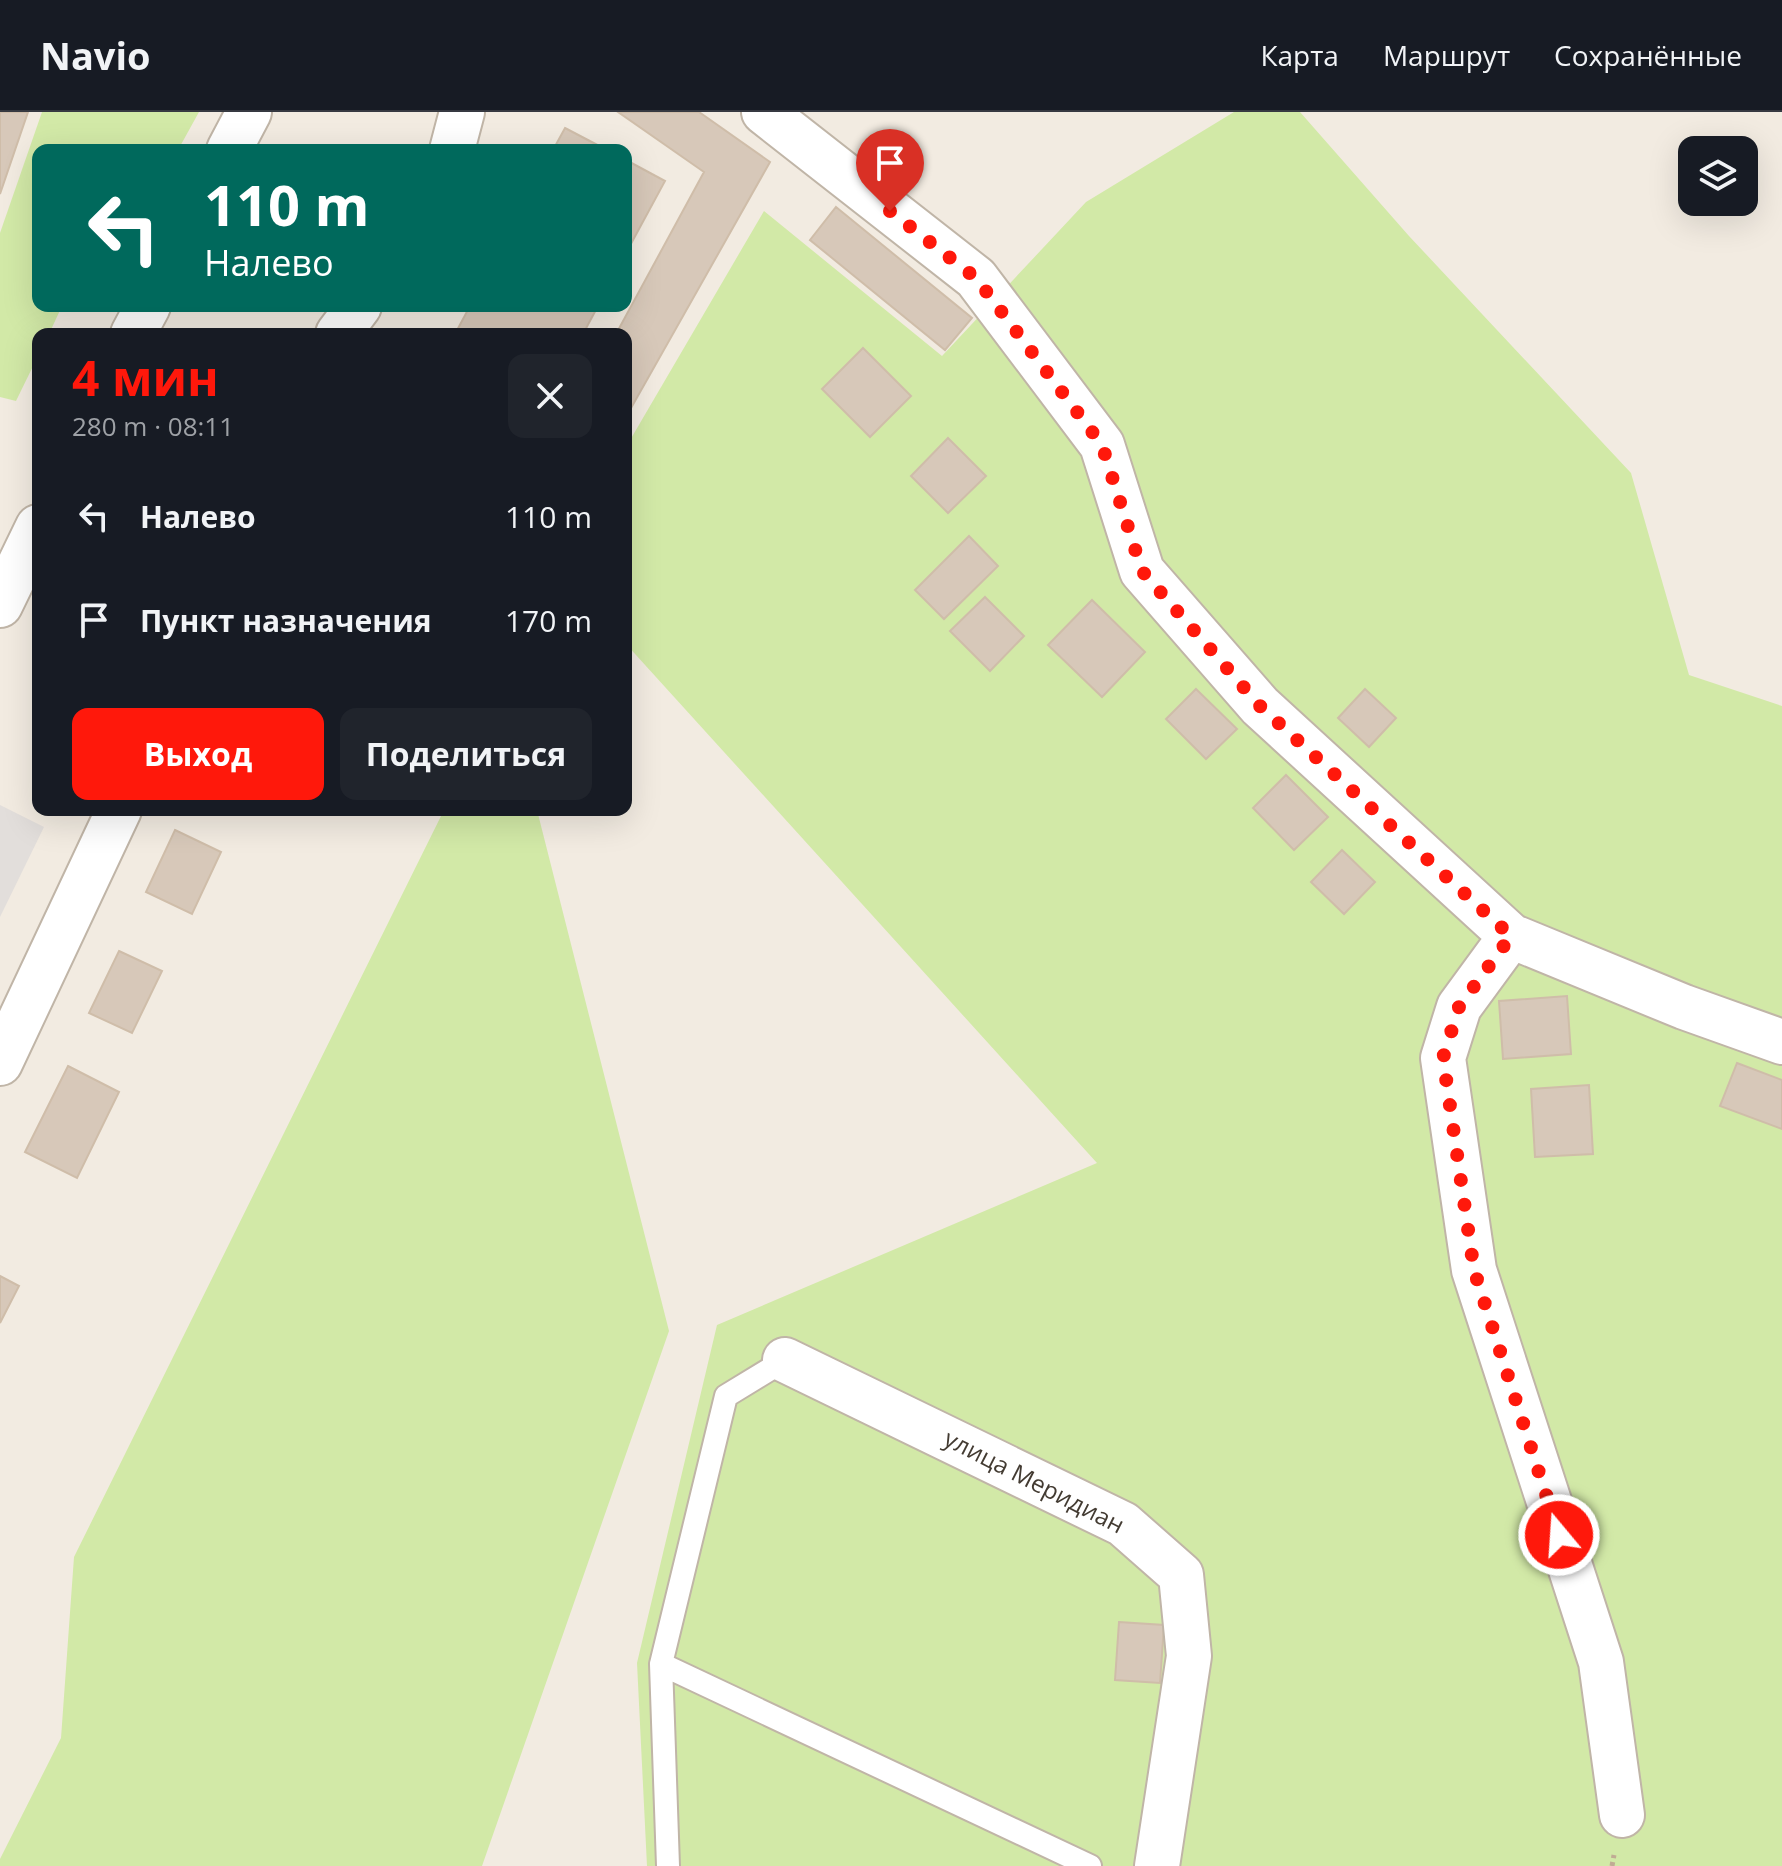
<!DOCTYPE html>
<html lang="ru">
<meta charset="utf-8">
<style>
body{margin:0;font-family:"Open Sans",sans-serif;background:#20242c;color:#f1f3f6;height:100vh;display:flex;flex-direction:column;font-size:30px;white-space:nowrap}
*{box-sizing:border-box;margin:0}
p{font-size:26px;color:#9ea1a6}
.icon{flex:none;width:44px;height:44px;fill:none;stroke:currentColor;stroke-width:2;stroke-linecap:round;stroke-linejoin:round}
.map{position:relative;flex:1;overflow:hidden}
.drawer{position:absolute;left:32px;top:216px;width:600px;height:488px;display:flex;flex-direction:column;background:#171b24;border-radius:16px;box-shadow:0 8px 32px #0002}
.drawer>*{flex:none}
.banner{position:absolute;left:32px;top:32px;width:600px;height:168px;border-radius:16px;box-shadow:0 8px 32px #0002;background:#00695c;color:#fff;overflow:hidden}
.buttons{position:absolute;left:1678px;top:24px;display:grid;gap:16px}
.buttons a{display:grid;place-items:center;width:80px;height:80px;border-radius:16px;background:#171b24;box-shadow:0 8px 32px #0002;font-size:40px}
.pin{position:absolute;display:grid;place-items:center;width:68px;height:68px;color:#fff;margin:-82px -34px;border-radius:50% 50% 50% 0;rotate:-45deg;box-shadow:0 0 8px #0007}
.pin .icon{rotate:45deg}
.me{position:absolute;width:88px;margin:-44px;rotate:342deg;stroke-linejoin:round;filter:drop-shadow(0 0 6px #0008)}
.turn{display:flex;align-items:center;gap:28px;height:168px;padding:0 40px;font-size:36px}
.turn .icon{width:104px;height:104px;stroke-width:2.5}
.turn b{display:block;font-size:56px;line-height:68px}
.round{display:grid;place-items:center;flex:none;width:84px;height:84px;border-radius:16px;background:#20242c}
.overview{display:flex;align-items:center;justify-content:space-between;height:136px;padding:0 40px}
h1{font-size:48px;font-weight:700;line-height:60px;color:#ff180b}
.primary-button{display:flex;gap:16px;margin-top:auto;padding:16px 40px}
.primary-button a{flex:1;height:92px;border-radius:16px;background:#ff180b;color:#fff;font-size:32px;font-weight:700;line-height:92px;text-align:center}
.primary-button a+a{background:#20242c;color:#f1f3f6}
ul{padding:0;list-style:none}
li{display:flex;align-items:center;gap:24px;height:104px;padding:0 40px}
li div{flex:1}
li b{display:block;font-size:30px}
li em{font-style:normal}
header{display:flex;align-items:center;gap:48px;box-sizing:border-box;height:112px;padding:0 40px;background:#171b24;border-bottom:2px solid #363941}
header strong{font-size:38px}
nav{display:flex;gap:44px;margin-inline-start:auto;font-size:28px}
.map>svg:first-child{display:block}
</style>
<header>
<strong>Navio</strong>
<nav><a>Карта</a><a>Маршрут</a><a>Сохранённые</a></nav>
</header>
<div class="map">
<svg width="1782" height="1754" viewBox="0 0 1782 1754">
<rect width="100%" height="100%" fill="#f2ebe1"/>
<path fill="#d2e9a7" d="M 42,0 L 199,0 L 178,38 L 38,38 L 38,194 L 62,194 L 49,222 L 38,222 L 38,244 L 16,289 L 0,285 L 0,121 Z
M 1234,0 L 1300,0 L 1409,124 L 1631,361 L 1689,563 L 1782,594 L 1782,1754 L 647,1754 L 637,1551 L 717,1213 L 1097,1051 L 626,532 L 626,335 L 764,99 L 942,244 L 1086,90 Z
M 444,698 L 537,698 L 669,1219 L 482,1754 L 0,1754 L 0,1747 L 61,1626 L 74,1445 Z"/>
<path fill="#e2dedb" d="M 0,693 L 44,715 L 0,805 Z"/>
<path fill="#d7c8b9" stroke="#cfbda9" stroke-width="2" d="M 0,0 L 28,0 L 0,82 Z
M 618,0 L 699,0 L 770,50 L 626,305 L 626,222 L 616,222 L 704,60 Z
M 565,16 L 607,38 L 553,38 Z
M 626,48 L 665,69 L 626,141 Z
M 836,95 L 972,206 L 945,238 L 810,128 Z
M 470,194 L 598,194 L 583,222 L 455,222 Z
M 863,236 L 911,284 L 870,325 L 822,277 Z
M 948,326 L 986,364 L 948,401 L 911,364 Z
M 969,424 L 998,454 L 944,507 L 915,478 Z
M 985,485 L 1024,524 L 990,559 L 950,519 Z
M 1092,488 L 1145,540 L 1102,585 L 1048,533 Z
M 1196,577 L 1237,617 L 1206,647 L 1166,607 Z
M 1365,577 L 1396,606 L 1369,635 L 1338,606 Z
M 1286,663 L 1328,705 L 1294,738 L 1253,696 Z
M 175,718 L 221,740 L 192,802 L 146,780 Z
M 1342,738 L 1375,770 L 1344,802 L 1311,770 Z
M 119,839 L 162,859 L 132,921 L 89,901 Z
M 1567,884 L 1571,942 L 1503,947 L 1499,889 Z
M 1737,951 L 1782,968 L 1782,1017 L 1720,994 Z
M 68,954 L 119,980 L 77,1066 L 25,1040 Z
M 1589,973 L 1593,1042 L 1535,1045 L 1531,977 Z
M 0,1164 L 19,1174 L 0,1211 Z
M 1119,1510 L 1164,1513 L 1160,1571 L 1115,1568 Z"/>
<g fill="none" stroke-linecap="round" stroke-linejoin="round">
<g stroke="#c0b5a7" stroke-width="26">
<path id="service" d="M 661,1552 L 1090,1754
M 668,1754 L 661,1552 L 726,1284 L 785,1248"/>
</g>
<g stroke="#c0b5a7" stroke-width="48">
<path id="minor" d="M 764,0 L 976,166 L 1102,333 L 1142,459 L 1260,594 L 1511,824 L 1684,895 L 1782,930
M 229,38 L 249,0
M 452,38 L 462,0
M 133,222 L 148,194
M 338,222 L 359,194
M 0,493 L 38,415
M 1511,824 L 1459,895 L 1443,946 L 1474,1158 L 1601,1550 L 1622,1703
M 0,951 L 119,698
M 785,1248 L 1123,1412 L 1181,1463 L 1189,1544 L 1157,1754"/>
</g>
<path stroke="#c0ac94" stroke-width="5" stroke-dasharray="4 4" stroke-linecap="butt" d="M 1612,1754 L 1614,1743"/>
<use href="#service" stroke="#fff" stroke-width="22"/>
<use href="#minor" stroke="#fff" stroke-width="44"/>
</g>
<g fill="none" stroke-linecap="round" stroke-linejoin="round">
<path stroke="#ff180b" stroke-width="14" stroke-dasharray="0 25.2" d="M 890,99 L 976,166 L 1102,333 L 1142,459 L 1260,594 L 1511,824 L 1459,895 L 1443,946 L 1474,1158 L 1559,1423"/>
</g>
<g text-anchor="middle" stroke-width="6" stroke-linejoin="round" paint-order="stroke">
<g font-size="24" fill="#433b32" stroke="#fff">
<text transform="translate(1034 1370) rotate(27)" y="8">улица Меридиан</text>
</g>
</g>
</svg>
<div class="buttons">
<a><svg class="icon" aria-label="layers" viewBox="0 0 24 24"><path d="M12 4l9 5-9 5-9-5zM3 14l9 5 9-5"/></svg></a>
</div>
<div class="pin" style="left:890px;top:99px;background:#d93025"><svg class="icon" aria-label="arrive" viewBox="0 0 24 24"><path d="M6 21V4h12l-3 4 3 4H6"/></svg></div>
<svg class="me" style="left:1559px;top:1423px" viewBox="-20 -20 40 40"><circle r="17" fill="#ff180b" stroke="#fff" stroke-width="3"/><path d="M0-11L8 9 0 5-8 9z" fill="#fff"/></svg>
<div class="banner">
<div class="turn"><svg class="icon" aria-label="left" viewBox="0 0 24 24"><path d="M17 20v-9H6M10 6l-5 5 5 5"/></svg><div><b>110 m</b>Налево</div></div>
</div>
<section class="drawer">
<div class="overview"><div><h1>4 мин</h1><p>280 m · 08:11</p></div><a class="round"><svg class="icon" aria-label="close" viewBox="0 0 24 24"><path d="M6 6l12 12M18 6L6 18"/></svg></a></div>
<ul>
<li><svg class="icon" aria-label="left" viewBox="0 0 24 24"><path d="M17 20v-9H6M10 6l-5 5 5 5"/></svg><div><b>Налево</b></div><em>110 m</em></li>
<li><svg class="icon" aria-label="arrive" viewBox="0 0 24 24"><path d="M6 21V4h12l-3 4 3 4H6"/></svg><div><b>Пункт назначения</b></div><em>170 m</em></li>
</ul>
<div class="primary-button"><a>Выход</a><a>Поделиться</a></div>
</section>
</div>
